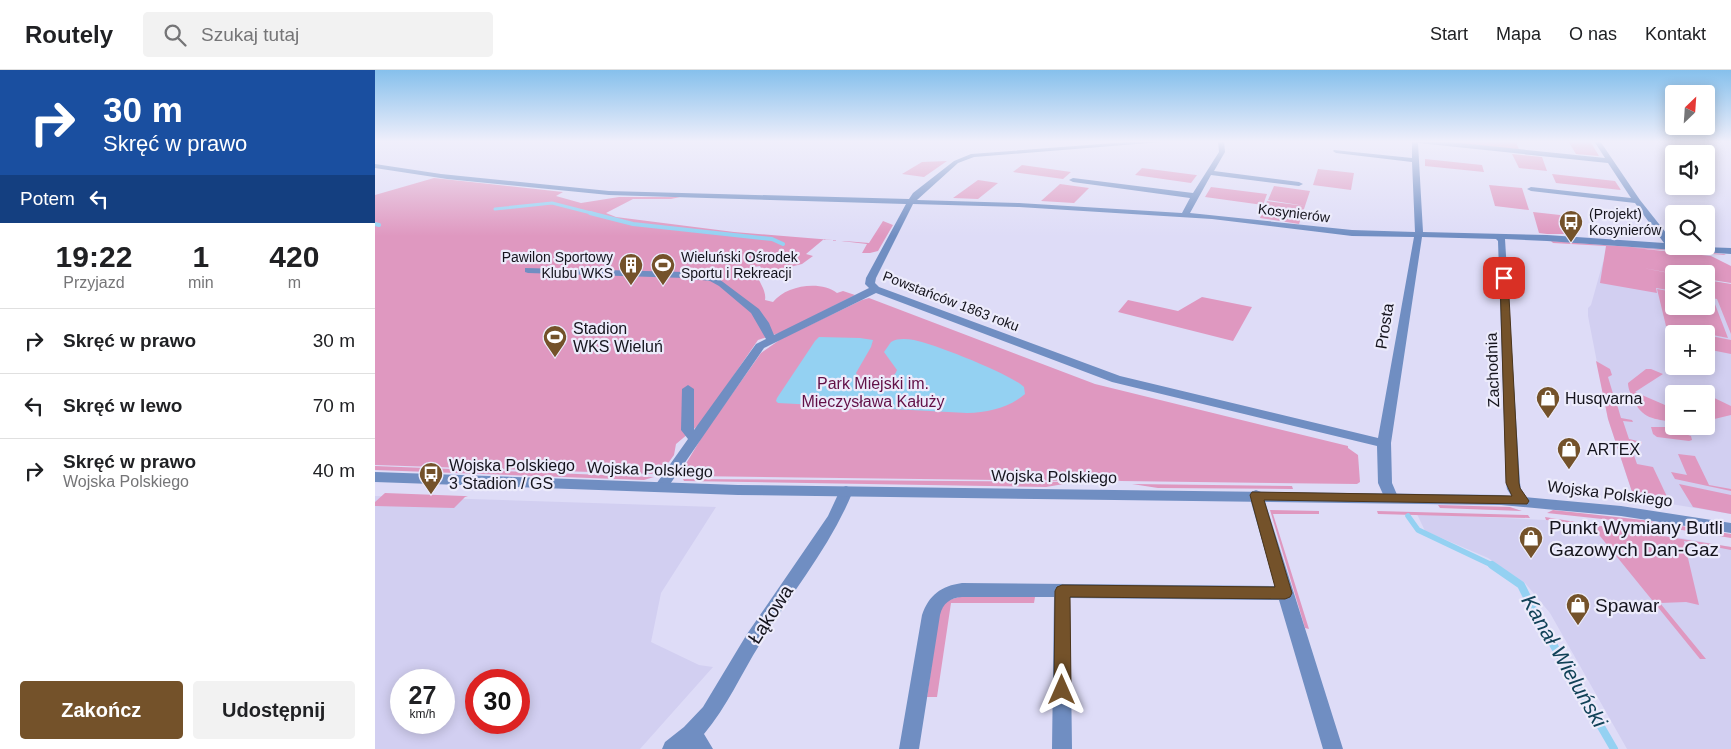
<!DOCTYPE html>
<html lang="pl">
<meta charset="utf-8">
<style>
body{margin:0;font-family:Arial,sans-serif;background:#f2f2f2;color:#202124;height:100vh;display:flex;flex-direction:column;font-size:19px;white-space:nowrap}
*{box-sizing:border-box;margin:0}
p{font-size:16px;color:#757577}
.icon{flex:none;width:28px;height:28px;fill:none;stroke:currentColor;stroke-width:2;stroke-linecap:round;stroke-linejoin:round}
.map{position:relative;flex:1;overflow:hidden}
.drawer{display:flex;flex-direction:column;background:#fff;width:375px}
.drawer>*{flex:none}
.hud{background:#1a4fa0;color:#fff;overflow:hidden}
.needle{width:32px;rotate:25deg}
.tools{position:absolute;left:1290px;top:15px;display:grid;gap:10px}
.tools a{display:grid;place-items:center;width:50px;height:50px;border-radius:5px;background:#fff;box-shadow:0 2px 12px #0003;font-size:25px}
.speed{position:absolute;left:15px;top:599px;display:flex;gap:10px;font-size:25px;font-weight:700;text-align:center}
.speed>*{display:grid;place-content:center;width:65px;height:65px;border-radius:50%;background:#fff;box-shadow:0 2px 12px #0003;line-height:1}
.speed small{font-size:12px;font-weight:400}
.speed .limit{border:8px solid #d22;background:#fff;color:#111}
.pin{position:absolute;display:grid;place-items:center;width:42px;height:42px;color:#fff;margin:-21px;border-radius:10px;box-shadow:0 2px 8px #0006}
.me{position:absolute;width:55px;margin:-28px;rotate:0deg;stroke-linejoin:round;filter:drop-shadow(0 0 4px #0008)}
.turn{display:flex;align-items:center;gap:18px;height:105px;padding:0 20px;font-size:22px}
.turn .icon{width:65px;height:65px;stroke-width:2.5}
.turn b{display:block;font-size:35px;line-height:42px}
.then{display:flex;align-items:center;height:48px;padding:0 20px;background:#0003;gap:10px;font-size:19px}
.eta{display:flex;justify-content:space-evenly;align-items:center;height:85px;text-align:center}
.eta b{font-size:30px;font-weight:600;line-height:35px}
.button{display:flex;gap:10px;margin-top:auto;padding:10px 20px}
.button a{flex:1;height:58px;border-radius:5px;background:#74522a;color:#fff;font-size:20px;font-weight:600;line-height:58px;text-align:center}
.button a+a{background:#f2f2f2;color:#202124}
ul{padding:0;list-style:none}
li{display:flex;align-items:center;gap:15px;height:65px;padding:0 20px;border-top:1px solid #e0e0e0}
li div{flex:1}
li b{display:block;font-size:19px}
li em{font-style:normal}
header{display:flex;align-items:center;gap:30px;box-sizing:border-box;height:70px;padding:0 25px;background:#fff;border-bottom:1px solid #e0e0e0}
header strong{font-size:24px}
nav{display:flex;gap:28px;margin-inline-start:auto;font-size:18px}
.search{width:350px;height:45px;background:#f2f2f2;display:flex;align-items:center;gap:12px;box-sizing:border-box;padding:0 18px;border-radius:5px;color:#757577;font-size:19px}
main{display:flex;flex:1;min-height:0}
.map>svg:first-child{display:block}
</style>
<header>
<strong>Routely</strong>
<div class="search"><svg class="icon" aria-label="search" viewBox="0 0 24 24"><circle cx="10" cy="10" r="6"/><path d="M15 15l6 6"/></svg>Szukaj tutaj</div>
<nav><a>Start</a><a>Mapa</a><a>O nas</a><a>Kontakt</a></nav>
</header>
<main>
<section class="drawer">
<div class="hud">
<div class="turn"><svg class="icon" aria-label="right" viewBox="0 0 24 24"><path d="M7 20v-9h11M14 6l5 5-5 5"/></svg><div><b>30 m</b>Skręć w prawo</div></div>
<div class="then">Potem<svg class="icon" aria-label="left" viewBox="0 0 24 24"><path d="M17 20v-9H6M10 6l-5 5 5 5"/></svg></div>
</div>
<div class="eta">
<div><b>19:22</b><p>Przyjazd</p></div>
<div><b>1</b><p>min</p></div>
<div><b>420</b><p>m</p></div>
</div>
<ul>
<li><svg class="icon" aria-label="right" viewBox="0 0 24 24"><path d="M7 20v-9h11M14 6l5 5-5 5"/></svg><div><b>Skręć w prawo</b></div><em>30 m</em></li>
<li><svg class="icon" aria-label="left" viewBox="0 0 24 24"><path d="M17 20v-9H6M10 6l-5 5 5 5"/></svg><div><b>Skręć w lewo</b></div><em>70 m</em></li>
<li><svg class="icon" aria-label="right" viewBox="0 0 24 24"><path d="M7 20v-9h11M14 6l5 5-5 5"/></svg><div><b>Skręć w prawo</b><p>Wojska Polskiego</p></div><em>40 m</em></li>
</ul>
<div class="button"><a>Zakończ</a><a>Udostępnij</a></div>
</section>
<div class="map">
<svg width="1356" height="679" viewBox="0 0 1356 679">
<rect width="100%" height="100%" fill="#dedcf7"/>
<path fill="#d2cff1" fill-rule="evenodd" d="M 1228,192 L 1299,204 L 1299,236 L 1331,236 L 1331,210 L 1356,214 L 1356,444 L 1260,428 L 1258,425 L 1233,349 L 1213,246 L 1213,238 L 1216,235 ZM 1299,264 L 1331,264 L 1331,296 L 1299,296 ZM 1299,324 L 1331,324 L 1331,356 L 1299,356 Z
M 0,426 L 341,437 L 286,523 L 276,572 L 324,595 L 338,597 L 265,679 L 0,679 ZM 26,610 L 69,610 L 69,652 L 26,652 ZM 101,610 L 144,610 L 144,652 L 101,652 Z
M 1042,444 L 1171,450 L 1301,467 L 1356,477 L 1356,679 L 1252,679 L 1175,543 L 1150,513 L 1113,488 L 1050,461 Z"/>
<path fill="#df98c0" d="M 1061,71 L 1141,71 L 1144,80 Z
M 1193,71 L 1215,71 L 1224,86 L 1201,84 Z
M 1137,84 L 1167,87 L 1172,101 L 1144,98 Z
M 1050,89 L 1107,95 L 1109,102 L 1050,96 Z
M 572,91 L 549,107 L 527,104 L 547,92 Z
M 647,95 L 696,102 L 688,109 L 638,102 Z
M 767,98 L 821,105 L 822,105 L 816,113 L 760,105 Z
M 943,99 L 979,103 L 976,120 L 938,115 Z
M 1177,104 L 1240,111 L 1246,120 L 1181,113 Z
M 59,108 L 188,122 L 181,126 L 206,133 L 244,127 L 305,127 L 296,129 L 258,129 L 231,143 L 241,147 L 359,162 L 494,173 L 508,151 L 518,155 L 503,181 L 495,183 L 487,183 L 492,174 L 449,169 L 431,184 L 438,186 L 427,194 L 383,205 L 383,199 L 386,198 L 385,196 L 379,197 C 381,209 392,219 390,230 L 398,232 C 411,215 446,210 462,223 L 468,221 L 480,225 L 407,262 L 383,270 L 326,353 L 301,374 L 299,385 L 294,392 L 277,404 L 0,395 L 0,125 Z
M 603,110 L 623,113 L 603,129 L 578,128 Z
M 685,114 L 714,118 L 699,133 L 666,131 Z
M 1114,115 L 1147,118 L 1154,140 L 1120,136 Z
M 899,116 L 935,121 L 930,136 L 893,130 Z
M 836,117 L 892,124 L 888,135 L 830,127 Z
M 892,131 L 930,136 L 924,154 L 885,148 Z
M 1158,142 L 1194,146 L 1203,164 L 1164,164 L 1172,164 L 1164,163 Z
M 1176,171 L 1349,184 L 1351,185 L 1260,178 L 1336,186 L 1356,196 L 1356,213 L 1331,209 L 1331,204 L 1301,204 L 1268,198 L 1299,204 L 1299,221 L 1281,218 L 1282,223 L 1225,213 L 1231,176 L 1178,173 Z
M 1331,210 L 1356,214 L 1356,264 L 1342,229 L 1331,227 Z
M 1282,219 L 1299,222 L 1299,236 L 1331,236 L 1331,228 L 1338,229 L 1353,268 L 1291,256 Z
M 827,227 L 877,237 L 858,271 L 743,242 L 753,230 L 803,241 Z
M 494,228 L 720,314 L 973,376 L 973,378 L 983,385 L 985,412 L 982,414 L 746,411 L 739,410 L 738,406 L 735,403 L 706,403 L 705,410 L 701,411 L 315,406 L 309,397 L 330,362 L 386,283 L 406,269 L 487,230 Z
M 1331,265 L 1356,270 L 1356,284 L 1331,279 Z
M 1221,291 L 1235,299 L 1237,305 L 1233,307 L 1239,327 L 1248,329 L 1249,333 L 1241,331 L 1246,348 L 1257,350 L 1258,352 L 1248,351 L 1254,369 L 1267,372 L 1267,374 L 1254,371 L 1262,394 L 1278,397 L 1295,433 L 1260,428 L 1258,425 L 1233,349 Z
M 1271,299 L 1276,299 L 1288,304 L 1260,322 L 1290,335 L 1299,329 L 1299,352 C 1279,349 1267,349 1258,329 C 1256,324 1253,319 1253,313 Z
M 1331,324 L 1356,336 L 1356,345 L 1331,351 Z
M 1276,357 L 1291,357 L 1316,366 L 1317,370 L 1314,371 L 1282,367 L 1278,364 Z
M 1303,384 L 1320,386 L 1334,415 L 1356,419 L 1356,421 L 1300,409 L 1296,402 L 1312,405 Z
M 0,396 L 279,407 L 269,410 L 0,400 Z
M 308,409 L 701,412 L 671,417 L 309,411 Z
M 757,414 L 917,416 L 918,419 L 783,418 Z
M 1304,414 L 1356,425 L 1356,444 L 1318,437 Z
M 10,423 L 89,426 L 93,426 L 90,427 L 79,438 L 0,436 L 0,432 Z
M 1063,435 L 1135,437 L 1147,441 L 1065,438 Z
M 895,440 L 944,441 L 944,444 L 898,444 L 934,559 L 930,558 Z
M 1178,440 L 1268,450 L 1356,464 L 1356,468 L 1264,453 L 1172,443 Z
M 1002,441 L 1153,445 L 1155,448 L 1003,444 Z
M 1170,447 L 1356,477 L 1356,480 L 1309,471 L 1324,535 L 1311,532 L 1285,533 L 1331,589 L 1325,589 L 1216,455 L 1171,450 Z
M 584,527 L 660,527 L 659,533 L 576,533 L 562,627 L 552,627 L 564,543 L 571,531 Z"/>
<path fill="#94d1f2" d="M 444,267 L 485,268 L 498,270 L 496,277 L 481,303 C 487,320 517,315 522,300 L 509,282 L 516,272 C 523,268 531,269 539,270 C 559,274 636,304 649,317 L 650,324 C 633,338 614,342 592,343 L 403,333 L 401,331 L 402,328 L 440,271 Z"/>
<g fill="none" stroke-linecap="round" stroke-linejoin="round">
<path stroke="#94d1f2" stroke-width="3" d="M 120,139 L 177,133 L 220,144"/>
<path stroke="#94d1f2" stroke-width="4" d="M 215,143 L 258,154 L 397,169 L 408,174
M 0,154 L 4,155"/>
<path stroke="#94d1f2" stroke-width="5.5" d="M 1033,446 L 1043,460 L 1119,496"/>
<path stroke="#94d1f2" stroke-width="8" d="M 1117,495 L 1146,515 L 1161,545 L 1239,679"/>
<path fill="#708ec2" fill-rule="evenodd" d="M 765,71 L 799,71 L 599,87 L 583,93 L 542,130 L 644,133 L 807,143 L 815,128 L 698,112 L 694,110 L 698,108 L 818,123 L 844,82 L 843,71 L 849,71 L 850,82 L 839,101 L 924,112 L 928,114 L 924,116 L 836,105 L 815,143 L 977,160 L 1040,162 L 1037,92 L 961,83 L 958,81 L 959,80 L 1037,88 L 1037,71 L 1065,71 L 1230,88 L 1219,71 L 1225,71 L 1265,130 L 1299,173 L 1299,176 L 1356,178 L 1356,184 L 1172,171 L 1130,169 L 1145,413 L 1146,419 L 1154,431 L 1152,435 L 1142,435 L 1132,419 L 1131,413 L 1123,171 L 1121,169 L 1047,167 L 1016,373 L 1017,413 L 1023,427 L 1021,431 L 1011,431 L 1003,413 L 1002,376 L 737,312 L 501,223 L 389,278 L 291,420 L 281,420 L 279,417 L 313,369 L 306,360 L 307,319 L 313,315 L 319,319 L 319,360 L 381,274 L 391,269 L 376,243 L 344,216 L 335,211 L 310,208 L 153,203 L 150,202 L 150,198 L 310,202 L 340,206 L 384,239 L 394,253 L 399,265 L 494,218 L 490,214 L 491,208 L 531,134 L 234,125 L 72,109 L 0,98 L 0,94 L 66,104 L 234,121 L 534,129 L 538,123 L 579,91 L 596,84 ZM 1043,73 L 1233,93 L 1256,128 L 1156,117 L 1152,119 L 1156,121 L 1260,133 L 1289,173 L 1172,165 L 1048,162 ZM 538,134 L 644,137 L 837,149 L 977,166 L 1039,167 L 1003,368 L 745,306 L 504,217 L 500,213 L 501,208 Z
M 471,416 L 476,418 L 478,421 C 456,476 416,523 385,574 C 366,604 352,637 329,664 L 338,679 L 287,679 L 290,672 L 309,657 L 328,637 L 372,564 L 453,446 L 466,418 Z
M 881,420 L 886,422 L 888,425 L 968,679 L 948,679 L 904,530 L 695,528 L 697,679 L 677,679 L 679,527 L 587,527 C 575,528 568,533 565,545 L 544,679 L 524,679 L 547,545 C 554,525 566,516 587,513 L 900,516 L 874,425 L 876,422 Z"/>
<path fill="#708ec2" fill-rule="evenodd" d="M 0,402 L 363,415 L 1126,425 L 1246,436 L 1356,453 L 1356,463 L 1246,446 L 1126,435 L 363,425 L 0,412 Z"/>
</g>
<linearGradient id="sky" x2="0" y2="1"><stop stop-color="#86c0ec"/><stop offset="0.43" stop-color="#f0effb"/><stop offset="1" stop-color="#f0effb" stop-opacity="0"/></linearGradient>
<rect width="1356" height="166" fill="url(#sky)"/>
<path fill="#74522a" stroke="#4b351b" d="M 1129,206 L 1133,208 L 1144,413 L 1145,418 L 1154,431 L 1152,434 L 889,430 L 917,523 L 915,527 L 910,529 L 695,527 L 696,620 L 693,626 L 687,628 L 681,626 L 679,620 L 680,521 L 682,517 L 687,515 L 900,517 L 875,425 L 877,422 L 1137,426 L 1131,413 L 1125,208 Z"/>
<defs>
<g id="bus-pin" transform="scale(1.25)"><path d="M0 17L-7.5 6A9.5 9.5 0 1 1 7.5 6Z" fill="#74522a" stroke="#ecebfb"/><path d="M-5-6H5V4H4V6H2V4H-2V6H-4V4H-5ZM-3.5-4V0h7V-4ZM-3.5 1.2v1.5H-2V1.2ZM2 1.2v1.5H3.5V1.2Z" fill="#fff"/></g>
<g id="building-pin" transform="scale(1.25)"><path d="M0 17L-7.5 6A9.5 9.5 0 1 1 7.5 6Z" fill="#74522a" stroke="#ecebfb"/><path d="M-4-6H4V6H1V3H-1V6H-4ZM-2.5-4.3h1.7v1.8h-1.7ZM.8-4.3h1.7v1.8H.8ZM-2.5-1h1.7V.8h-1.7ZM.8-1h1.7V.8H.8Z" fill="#fff"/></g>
<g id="stadium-pin" transform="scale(1.25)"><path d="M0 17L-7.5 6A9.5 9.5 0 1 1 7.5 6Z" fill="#74522a" stroke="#ecebfb"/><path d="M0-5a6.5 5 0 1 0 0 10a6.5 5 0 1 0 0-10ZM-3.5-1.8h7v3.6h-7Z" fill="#fff"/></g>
<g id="shop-pin" transform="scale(1.25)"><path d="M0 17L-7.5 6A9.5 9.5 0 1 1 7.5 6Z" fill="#74522a" stroke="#ecebfb"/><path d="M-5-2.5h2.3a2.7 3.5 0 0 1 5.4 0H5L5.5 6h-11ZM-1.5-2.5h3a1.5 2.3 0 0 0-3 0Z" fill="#fff"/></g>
</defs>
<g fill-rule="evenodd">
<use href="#bus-pin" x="1196" y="152"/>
<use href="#building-pin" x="256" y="195"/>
<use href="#stadium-pin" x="288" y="195"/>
<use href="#stadium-pin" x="180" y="267"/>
<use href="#shop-pin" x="1173" y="328"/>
<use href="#shop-pin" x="1194" y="379"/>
<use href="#bus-pin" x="56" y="404"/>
<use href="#shop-pin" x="1156" y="468"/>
<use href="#shop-pin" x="1203" y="535"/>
</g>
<g text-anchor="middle" stroke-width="4.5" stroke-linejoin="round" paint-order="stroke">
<g font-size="14" fill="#15141d" stroke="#ecebfb">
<text transform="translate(919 143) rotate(7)" y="5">Kosynierów</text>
<text transform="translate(576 231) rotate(21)" y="5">Powstańców 1863 roku</text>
</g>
<g font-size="14" fill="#15141d" stroke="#ecebfb" text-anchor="start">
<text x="1214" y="149">(Projekt)<tspan x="1214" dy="16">Kosynierów</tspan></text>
<text x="238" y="192" text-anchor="end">Pawilon Sportowy<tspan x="238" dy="16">Klubu WKS</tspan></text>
<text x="306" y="192">Wieluński Ośrodek<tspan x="306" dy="16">Sportu i Rekreacji</tspan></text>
</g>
<g font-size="16" fill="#15141d" stroke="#ecebfb">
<text transform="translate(1009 256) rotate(-81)" y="6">Prosta</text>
<text transform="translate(1117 300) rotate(-92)" y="6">Zachodnia</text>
<text transform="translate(275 399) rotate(2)" y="6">Wojska Polskiego</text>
<text transform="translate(679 406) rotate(1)" y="6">Wojska Polskiego</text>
<text transform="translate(1235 423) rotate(7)" y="6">Wojska Polskiego</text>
</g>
<g font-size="16" fill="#15141d" stroke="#ecebfb" text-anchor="start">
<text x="198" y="264">Stadion<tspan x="198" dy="18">WKS Wieluń</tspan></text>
<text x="1190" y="334">Husqvarna</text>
<text x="1212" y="385">ARTEX</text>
<text x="74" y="401">Wojska Polskiego<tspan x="74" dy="18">3 Stadion / GS</tspan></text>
</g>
<g font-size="16" fill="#621047" stroke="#ecebfb">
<text x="498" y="319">Park Miejski im.<tspan x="498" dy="18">Mieczysława Kałuży</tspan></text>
</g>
<g font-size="19" fill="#15141d" stroke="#ecebfb" text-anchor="start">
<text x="1174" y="464">Punkt Wymiany Butli<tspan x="1174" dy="22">Gazowych Dan-Gaz</tspan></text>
<text x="1220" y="542">Spawar</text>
</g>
<g font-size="19" fill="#15141d" stroke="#ecebfb">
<text transform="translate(395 544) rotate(-57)" y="7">Łąkowa</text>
</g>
<g font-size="21" font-style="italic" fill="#114258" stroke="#ecebfb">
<text transform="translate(1189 591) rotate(60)" y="7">Kanał Wieluński</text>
</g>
</g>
</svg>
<div class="tools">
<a><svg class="needle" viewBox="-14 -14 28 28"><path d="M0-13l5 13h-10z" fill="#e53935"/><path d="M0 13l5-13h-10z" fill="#757577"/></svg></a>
<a><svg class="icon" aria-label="sound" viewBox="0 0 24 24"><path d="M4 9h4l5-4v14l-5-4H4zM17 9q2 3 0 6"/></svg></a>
<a><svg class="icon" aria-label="search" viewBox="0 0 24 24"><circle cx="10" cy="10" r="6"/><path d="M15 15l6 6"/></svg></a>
<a><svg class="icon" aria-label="layers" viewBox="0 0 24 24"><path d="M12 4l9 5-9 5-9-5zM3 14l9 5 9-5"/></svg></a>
<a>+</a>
<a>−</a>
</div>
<div class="speed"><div>27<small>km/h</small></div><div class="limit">30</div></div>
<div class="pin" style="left:1129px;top:208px;background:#d93025"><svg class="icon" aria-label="arrive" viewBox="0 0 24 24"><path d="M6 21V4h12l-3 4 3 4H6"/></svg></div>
<svg class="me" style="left:687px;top:620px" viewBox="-20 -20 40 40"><path d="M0-17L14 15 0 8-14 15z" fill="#74522a" stroke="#fff" stroke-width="4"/></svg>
</div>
</main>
